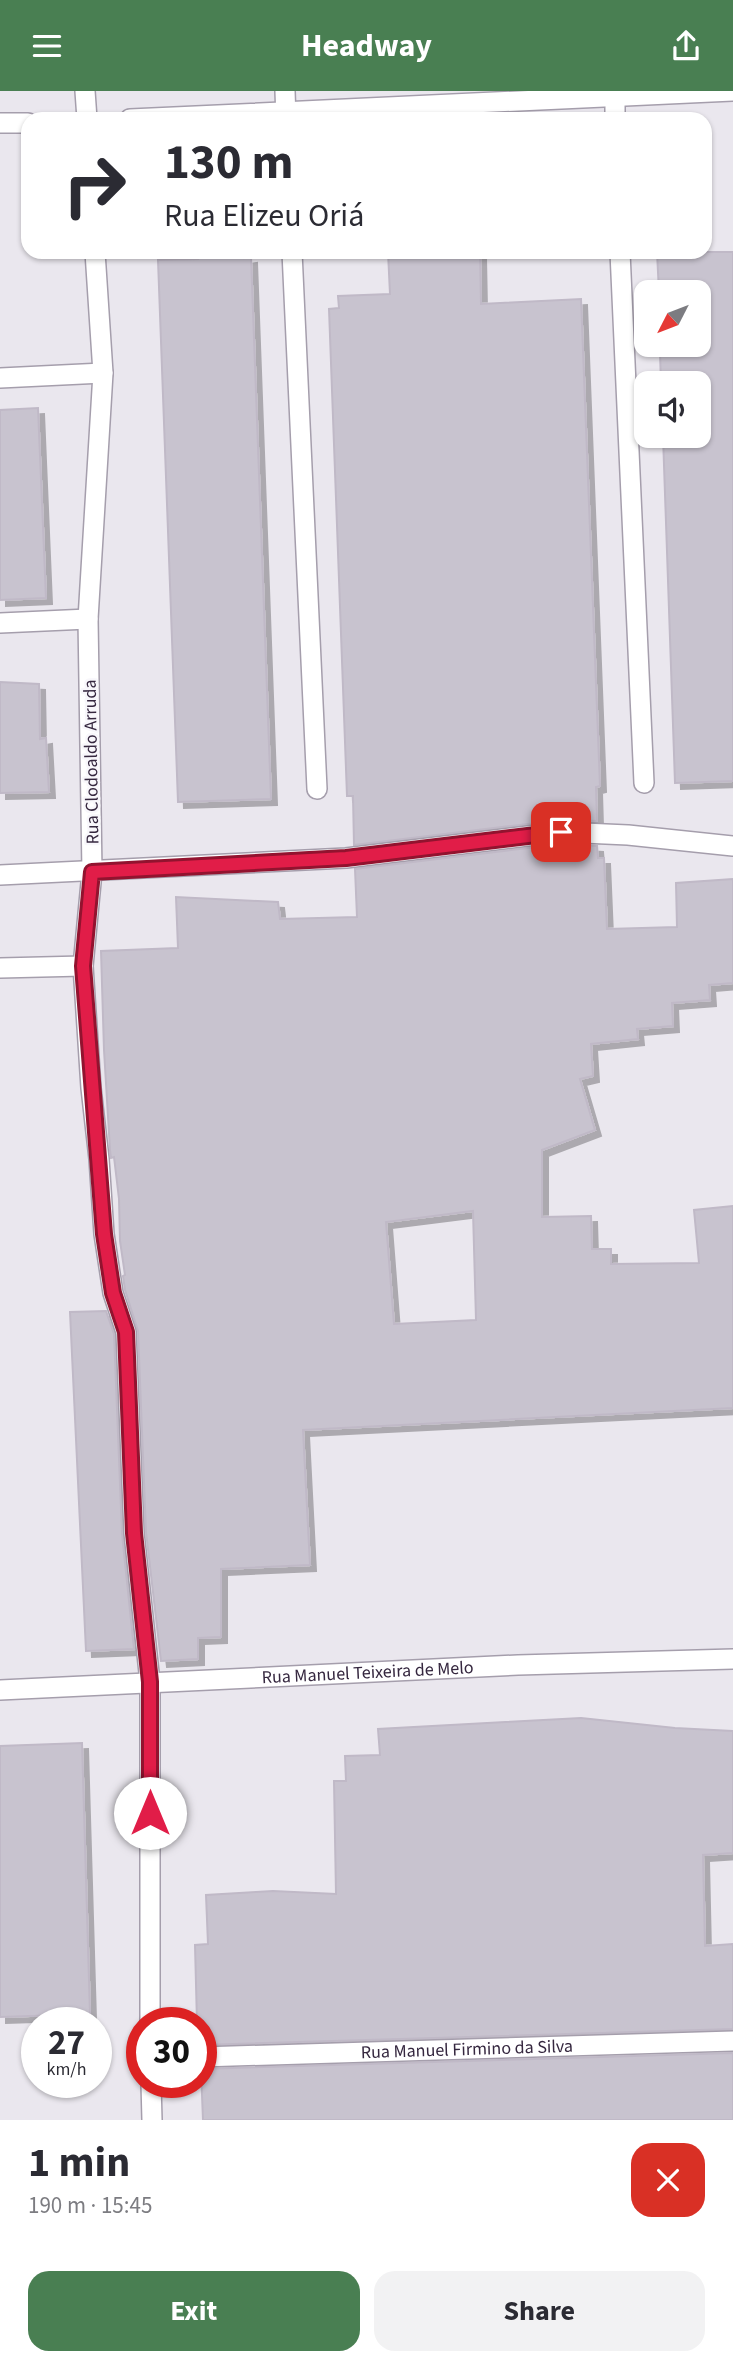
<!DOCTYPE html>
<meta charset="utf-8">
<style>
body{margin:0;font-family:"Source Sans 3",sans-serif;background:#f2f2f3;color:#2b2b33;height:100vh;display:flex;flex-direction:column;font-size:26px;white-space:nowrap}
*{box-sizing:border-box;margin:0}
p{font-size:23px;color:#7c7c81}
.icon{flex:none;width:38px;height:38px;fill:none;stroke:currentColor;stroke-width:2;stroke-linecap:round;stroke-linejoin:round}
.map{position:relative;height:2029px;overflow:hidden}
.side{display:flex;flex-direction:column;background:#fff;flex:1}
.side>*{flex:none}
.top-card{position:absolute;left:21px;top:21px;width:691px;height:147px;border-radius:21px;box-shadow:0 2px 5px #0004;background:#fff;color:#2b2b33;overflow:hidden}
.needle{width:46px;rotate:228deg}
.tools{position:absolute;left:634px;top:189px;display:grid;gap:14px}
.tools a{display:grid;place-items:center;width:77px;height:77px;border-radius:14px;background:#fff;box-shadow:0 2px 5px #0004;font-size:35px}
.speed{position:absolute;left:21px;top:1916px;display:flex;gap:14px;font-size:35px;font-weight:700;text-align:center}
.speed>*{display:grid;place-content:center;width:91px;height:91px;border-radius:50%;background:#fff;box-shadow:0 2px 5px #0004;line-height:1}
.speed small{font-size:18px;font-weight:400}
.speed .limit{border:10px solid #d22;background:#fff;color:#111}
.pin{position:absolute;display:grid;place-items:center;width:60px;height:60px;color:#fff;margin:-30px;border-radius:14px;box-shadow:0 4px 10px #0006}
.me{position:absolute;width:77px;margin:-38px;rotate:0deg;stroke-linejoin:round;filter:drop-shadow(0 0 5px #0008)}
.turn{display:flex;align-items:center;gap:24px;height:147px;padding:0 28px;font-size:32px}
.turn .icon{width:91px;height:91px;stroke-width:2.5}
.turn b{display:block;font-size:49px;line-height:60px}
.round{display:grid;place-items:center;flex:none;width:74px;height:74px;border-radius:21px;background:#f2f2f3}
.headline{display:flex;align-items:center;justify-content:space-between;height:119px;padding:0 28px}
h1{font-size:42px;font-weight:700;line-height:52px}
.primary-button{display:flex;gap:14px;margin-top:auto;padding:14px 28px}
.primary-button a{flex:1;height:80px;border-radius:21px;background:#497f52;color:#fff;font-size:28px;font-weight:700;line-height:80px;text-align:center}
.primary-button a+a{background:#f2f2f3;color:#2b2b33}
header{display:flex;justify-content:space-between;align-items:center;height:91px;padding:0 28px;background:#497f52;color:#fff;font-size:32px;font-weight:700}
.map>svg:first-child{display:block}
</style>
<header><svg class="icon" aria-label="menu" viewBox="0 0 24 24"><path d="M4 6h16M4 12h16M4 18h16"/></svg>Headway<svg class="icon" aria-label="share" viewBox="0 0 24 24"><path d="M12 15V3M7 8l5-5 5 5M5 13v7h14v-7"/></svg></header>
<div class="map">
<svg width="733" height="2029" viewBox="0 0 733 2029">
<defs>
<filter id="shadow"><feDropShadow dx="6" dy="6" stdDeviation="0" flood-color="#0004"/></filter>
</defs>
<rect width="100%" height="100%" fill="#eae7ee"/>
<path fill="#c8c3cf" stroke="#c0b9c7" stroke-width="2" fill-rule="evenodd" filter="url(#shadow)" d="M 197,161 L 243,161 L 244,167 L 251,166 L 271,708 L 178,711 L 158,169 L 198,168 Z
M 388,161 L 480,161 L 481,213 L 581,208 L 600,695 L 596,696 L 597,730 L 560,729 L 354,754 L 353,705 L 347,705 L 329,218 L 339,217 L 338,205 L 390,203 Z
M 657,161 L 733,161 L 733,690 L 675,692 L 663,345 L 698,345 L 698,292 L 661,292 L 660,262 L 661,254 L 698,254 L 698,201 L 659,201 Z
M 38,317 L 46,507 L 0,509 L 0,319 Z
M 0,591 L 39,593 L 40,648 L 46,647 L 49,701 L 0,702 Z
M 561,753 L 597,755 L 598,767 L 604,767 L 607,838 L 677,836 L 676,792 L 733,788 L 733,892 L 709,894 L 710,909 L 672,912 L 673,935 L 637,938 L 638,948 L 591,953 L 593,985 L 580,988 L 595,1039 L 542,1059 L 542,1126 L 591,1125 L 592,1158 L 611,1158 L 611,1173 L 699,1172 L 694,1119 L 733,1115 L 733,1317 L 303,1339 L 310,1474 L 221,1478 L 221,1546 L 198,1547 L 198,1568 L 161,1570 L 146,1441 L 138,1240 L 125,1199 L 123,1185 L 125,1184 L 120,1150 L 119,1108 L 114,1066 L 111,1067 L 110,1059 L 104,959 L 101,860 L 178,857 L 176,806 L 278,811 L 280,828 L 357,826 L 355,778 ZM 473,1120 L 476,1229 L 394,1233 L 386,1131 Z
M 106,1220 L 114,1243 L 122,1443 L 134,1558 L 86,1560 L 70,1221 Z
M 581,1627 L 675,1637 L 733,1640 L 733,1762 L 703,1764 L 705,1855 L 733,1853 L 733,1938 L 201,1954 L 201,1932 L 197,1932 L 195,1854 L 208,1853 L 206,1804 L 273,1800 L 336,1803 L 334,1690 L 346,1690 L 345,1665 L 380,1664 L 378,1638 Z
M 82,1652 L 90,1923 L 0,1926 L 0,1655 Z
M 733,1962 L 733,2029 L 203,2029 L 201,1978 Z"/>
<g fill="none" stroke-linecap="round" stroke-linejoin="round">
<g stroke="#a59eac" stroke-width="22">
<path id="service" d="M 92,781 L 83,875 L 91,997 L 99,1068 L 104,1143 L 113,1202 L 126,1241 L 134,1442 L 150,1591"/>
</g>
<g stroke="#a59eac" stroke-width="22">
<g id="minor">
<path d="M 85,0 L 87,28"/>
<path d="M 285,0 L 286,28"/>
<path d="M 615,0 L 615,28"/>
<path d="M 130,28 L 733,0"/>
<path d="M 0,32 L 28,32"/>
<path d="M 292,161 L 317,698"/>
<path d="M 620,161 L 644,692"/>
<path d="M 0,287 L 103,282"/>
<path d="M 0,532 L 88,528"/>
<path d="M 92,781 L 88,528 L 103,282 L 95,161"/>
<path d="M 0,784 L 346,767 L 561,741 L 628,744 L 733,755"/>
<path d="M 0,877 L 83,875"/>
<path id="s1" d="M 0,1599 L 518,1574 L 733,1568"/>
<path d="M 150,1932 L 150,1591"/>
<path id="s2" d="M 201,1966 L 733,1950"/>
<path d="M 151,1992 L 152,2029"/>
</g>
</g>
<use href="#service" stroke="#fff" stroke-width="19"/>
<use href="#minor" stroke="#fff" stroke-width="19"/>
</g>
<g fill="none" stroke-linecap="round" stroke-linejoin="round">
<g stroke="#92132f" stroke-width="18">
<path id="route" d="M 150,1722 L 150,1591 L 134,1442 L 126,1241 L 113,1202 L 104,1143 L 83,875 L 92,781 L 346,767 L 561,741"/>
</g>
<use href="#route" stroke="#e11d48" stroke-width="12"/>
</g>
<g text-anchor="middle" stroke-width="5" stroke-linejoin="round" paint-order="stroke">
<g font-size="18" fill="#35273f" stroke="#f8f7fb">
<text transform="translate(91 671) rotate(-91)" y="6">Rua Clodoaldo Arruda</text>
<text dy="6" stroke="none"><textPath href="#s1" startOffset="368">Rua Manuel Teixeira de Melo</textPath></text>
<text dy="6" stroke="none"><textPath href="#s2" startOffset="266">Rua Manuel Firmino da Silva</textPath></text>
</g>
</g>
</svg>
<div class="tools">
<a><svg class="needle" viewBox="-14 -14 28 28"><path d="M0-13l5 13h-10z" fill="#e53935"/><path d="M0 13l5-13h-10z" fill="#7c7c81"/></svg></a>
<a><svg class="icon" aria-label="sound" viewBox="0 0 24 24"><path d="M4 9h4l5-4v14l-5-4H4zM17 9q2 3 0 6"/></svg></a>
</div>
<div class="speed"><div>27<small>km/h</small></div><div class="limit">30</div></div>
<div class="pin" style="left:561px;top:741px;background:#d93025"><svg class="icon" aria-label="arrive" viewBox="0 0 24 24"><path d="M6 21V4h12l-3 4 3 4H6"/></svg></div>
<svg class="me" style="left:150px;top:1722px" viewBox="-20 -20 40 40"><circle r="19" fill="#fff"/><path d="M0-13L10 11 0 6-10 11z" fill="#e11d48"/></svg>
<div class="top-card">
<div class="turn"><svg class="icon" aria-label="right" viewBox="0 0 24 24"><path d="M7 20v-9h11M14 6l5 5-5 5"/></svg><div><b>130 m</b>Rua Elizeu Oriá</div></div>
</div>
</div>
<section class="side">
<div class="headline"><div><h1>1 min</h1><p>190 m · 15:45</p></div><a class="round" style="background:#d93025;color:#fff"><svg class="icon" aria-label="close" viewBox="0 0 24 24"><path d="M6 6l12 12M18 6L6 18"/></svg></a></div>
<div class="primary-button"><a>Exit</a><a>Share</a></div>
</section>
